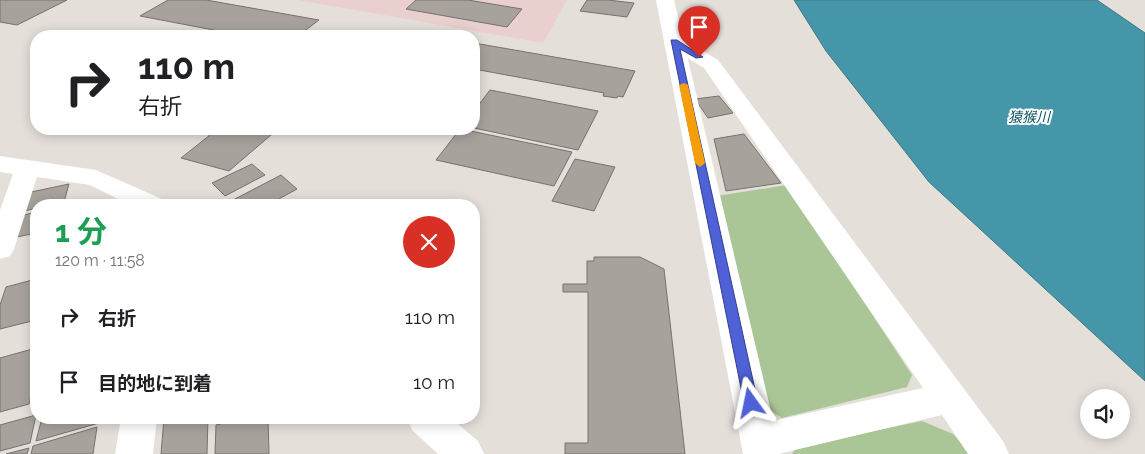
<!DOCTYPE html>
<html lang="ja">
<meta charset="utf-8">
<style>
body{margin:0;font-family:Raleway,"Noto Sans JP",sans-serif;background:#f6f6f6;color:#202124;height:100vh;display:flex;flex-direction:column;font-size:19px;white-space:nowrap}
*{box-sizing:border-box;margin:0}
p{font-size:16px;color:#757577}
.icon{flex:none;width:28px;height:28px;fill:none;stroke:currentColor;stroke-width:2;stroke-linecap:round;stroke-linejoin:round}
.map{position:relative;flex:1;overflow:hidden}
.drawer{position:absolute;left:30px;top:199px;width:450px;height:225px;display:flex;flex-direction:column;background:#fff;border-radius:20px;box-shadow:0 2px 12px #0003}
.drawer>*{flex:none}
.banner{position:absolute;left:30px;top:30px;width:450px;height:105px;border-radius:20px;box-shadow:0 2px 12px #0003;background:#fff;color:#202124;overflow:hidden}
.controls{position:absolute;left:1080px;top:389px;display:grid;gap:10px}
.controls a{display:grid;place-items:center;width:50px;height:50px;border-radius:50%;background:#fff;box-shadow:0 2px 12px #0003;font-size:25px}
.pin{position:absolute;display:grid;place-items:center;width:42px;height:42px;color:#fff;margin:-51px -21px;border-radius:50% 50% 50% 0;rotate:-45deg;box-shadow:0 0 5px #0007}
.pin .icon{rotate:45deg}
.me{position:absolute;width:55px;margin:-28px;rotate:348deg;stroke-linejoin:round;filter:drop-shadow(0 0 4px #0008)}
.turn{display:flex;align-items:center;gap:18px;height:105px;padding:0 25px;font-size:22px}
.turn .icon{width:65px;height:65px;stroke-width:2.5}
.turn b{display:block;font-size:35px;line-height:42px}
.round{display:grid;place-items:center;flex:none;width:52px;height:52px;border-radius:26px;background:#f6f6f6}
.summary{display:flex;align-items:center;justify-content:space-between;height:85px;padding:0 25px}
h1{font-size:30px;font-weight:700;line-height:38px;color:#1e9e55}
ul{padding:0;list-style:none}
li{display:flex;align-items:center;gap:15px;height:65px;padding:0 25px}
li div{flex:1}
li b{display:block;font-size:19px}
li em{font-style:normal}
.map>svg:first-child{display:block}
</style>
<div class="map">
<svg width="1145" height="454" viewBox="0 0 1145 454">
<rect width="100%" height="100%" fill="#e4dfd9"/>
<path fill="#e9cfce" d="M 298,0 L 567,0 L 543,43 Z"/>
<path fill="#abc696" d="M 787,185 L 912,375 L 907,387 L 782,418 L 769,409 L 717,196 Z
M 922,421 L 953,434 L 971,454 L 792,454 L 796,447 Z"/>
<path fill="#4496a8" stroke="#407985" d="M 794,0 L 1097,0 L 1145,33 L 1145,381 L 929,182 L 826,51 Z"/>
<path fill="#a7a29c" stroke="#77726d" d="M 0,0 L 67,0 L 17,25 L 0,22 Z
M 168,0 L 206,0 L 319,20 L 298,36 L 245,36 L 140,16 Z
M 416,0 L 468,0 L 522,9 L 507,27 L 406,9 Z
M 587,0 L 608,0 L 634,3 L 627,17 L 580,11 Z
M 474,43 L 635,71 L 623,97 L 618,96 L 617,98 L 603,96 L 604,93 L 474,69 Z
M 490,90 L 598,111 L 578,150 L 474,128 L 474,111 Z
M 719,96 L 733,113 L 708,118 L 695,99 Z
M 202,129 L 278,129 L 229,171 L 181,158 L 210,135 L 197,132 Z
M 460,129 L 461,129 L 572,152 L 554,186 L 436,160 Z
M 744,134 L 781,183 L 726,191 L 714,139 Z
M 575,159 L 615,167 L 594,211 L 552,201 Z
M 252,164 L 265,175 L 225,196 L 212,183 Z
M 281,175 L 297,189 L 268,205 L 238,205 L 233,200 Z
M 69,184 L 64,202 L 36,205 L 36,208 L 25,211 L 31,192 Z
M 128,199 L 127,205 L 101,205 Z
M 36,212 L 36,233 L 17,237 L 24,215 Z
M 594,257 L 640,257 L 664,269 L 685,454 L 565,454 L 565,443 L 588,443 L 588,292 L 563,292 L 563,284 L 587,284 L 587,261 L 594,261 Z
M 36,279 L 36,320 L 0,329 L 0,305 L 6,287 Z
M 36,348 L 36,376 L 29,404 L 0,412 L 0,358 Z
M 36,415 L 30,443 L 0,451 L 0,425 Z
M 42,418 L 100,418 L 99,423 L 36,441 Z
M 164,418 L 208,418 L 207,454 L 161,454 Z
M 242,418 L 268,418 L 269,454 L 215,454 L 216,425 Z
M 97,427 L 93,454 L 31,454 L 33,446 Z
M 29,448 L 27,454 L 6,454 Z"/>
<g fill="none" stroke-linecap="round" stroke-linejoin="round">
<path fill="#fff" fill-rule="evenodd" d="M 674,36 L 681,38 L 718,60 L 1003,441 L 1009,454 L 968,454 L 942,415 L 778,454 L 746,453 L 741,441 L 746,429 L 759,424 L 923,388 L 704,68 L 667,46 L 664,42 L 667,38 Z
M 0,156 L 96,170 L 162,199 L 166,205 L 130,205 L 90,185 L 37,177 L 14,249 L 10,256 L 0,259 L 0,210 L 13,174 L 0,172 Z
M 121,418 L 157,418 L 153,454 L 115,454 Z
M 407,418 L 451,418 L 478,441 L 484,454 L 438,454 L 412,430 Z"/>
<path fill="#fff" fill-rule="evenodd" d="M 656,0 L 674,0 L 781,454 L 743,454 Z"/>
</g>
<path fill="#4e61d6" stroke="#333f8b" d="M 671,40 L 677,40 L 703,57 L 696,58 L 680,49 L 758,403 L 756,408 L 751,410 L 746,408 L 744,403 Z"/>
<path fill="#f59e0b" d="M 684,83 L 688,85 L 705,163 L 700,167 L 695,163 L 679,85 Z"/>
<g text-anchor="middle" stroke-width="4" stroke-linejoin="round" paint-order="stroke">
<g font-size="14" font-style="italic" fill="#0a5360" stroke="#fff">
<text x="1029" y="122">猿猴川</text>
</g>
</g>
</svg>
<div class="controls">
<a><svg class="icon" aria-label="sound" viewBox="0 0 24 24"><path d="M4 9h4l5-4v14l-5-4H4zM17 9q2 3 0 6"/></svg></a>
</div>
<div class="pin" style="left:699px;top:57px;background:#d93025"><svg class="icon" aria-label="arrive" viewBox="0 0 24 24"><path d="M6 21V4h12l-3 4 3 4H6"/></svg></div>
<svg class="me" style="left:751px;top:403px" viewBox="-20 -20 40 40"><path d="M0-17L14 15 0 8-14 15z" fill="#4e61d6" stroke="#fff" stroke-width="4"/></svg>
<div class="banner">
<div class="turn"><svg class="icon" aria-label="right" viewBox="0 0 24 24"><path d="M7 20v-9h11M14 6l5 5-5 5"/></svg><div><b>110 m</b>右折</div></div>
</div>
<section class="drawer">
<div class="summary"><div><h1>1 分</h1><p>120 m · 11:58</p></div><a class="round" style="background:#d93025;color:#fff"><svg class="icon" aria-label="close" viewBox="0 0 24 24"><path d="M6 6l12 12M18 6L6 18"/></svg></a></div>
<ul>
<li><svg class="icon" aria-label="right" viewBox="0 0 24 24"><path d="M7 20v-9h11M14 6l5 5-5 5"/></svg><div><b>右折</b></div><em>110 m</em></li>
<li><svg class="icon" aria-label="arrive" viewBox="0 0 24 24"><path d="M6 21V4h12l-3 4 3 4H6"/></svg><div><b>目的地に到着</b></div><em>10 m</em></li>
</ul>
</section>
</div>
